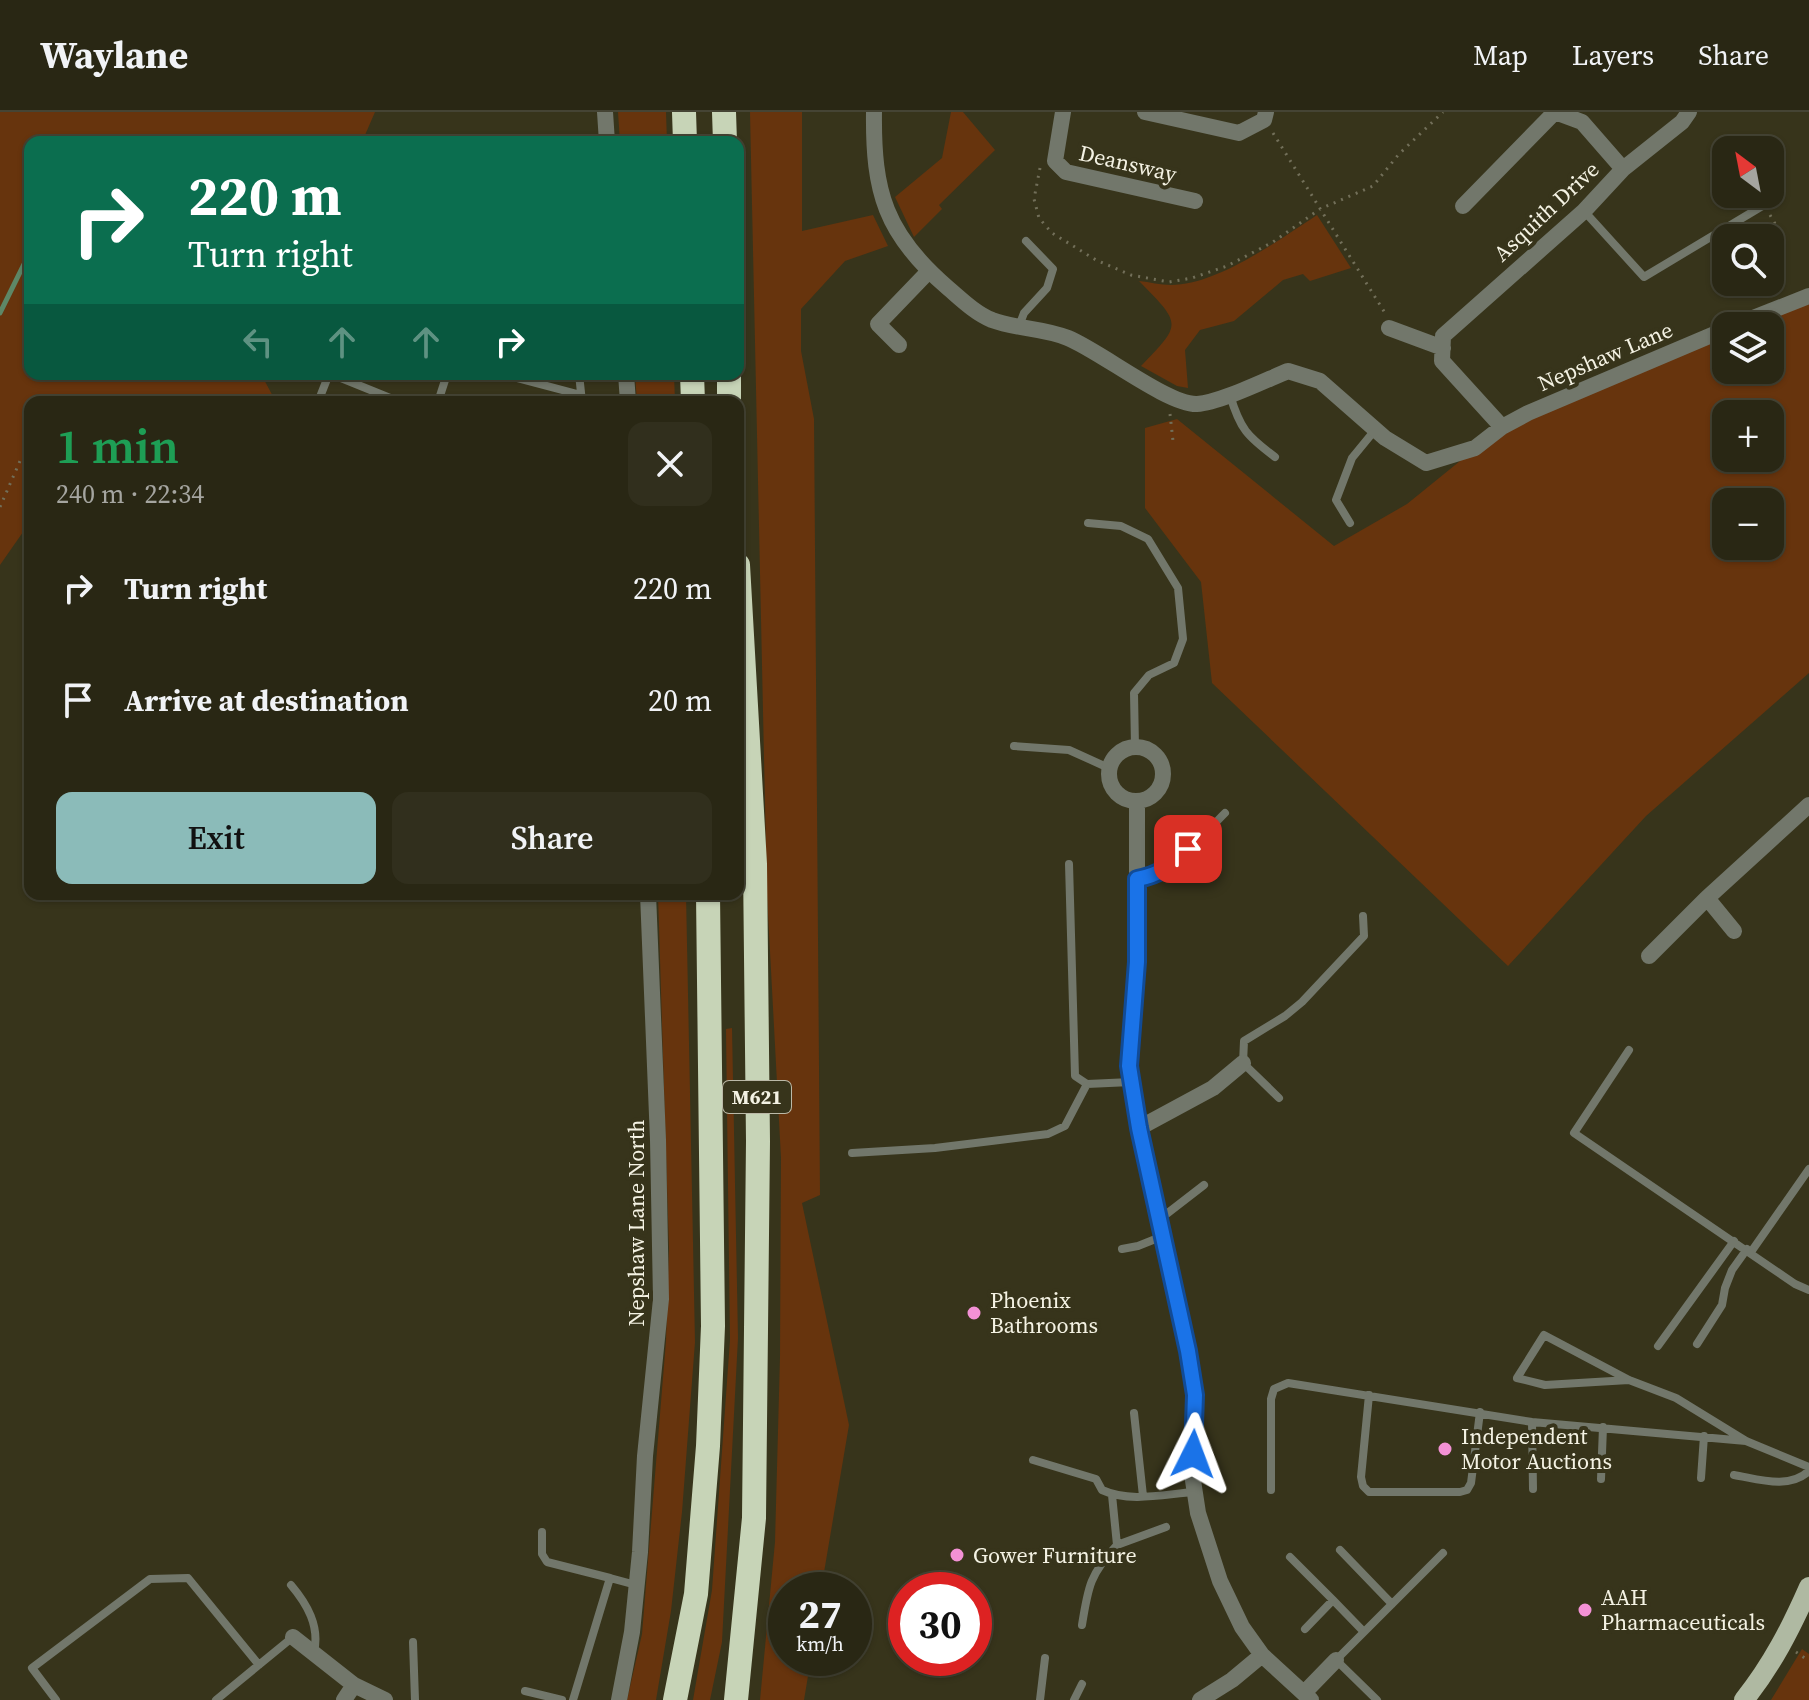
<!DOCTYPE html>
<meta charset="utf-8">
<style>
body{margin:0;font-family:"Source Serif 4",serif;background:#312f1d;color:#f1f3f6;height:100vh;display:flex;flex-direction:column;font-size:30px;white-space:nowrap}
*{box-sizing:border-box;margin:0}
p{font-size:26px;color:#a5a5a0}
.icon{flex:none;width:44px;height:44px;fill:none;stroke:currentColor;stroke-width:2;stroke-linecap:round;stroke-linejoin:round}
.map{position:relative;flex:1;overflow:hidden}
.details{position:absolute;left:24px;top:284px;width:720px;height:504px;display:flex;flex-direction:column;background:#292714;border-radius:16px;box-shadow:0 2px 6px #0004,0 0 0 2px #454434}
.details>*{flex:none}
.guide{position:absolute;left:24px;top:24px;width:720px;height:244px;border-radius:16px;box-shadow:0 2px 6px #0004,0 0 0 2px #454434;background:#0b6e4f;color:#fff;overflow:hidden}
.needle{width:52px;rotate:328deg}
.fabs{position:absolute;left:1712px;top:24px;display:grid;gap:16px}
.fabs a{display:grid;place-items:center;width:72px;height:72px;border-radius:16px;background:#292714;box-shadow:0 2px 6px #0004,0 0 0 2px #454434;font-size:40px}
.speed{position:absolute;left:768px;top:1460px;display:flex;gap:16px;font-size:40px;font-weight:700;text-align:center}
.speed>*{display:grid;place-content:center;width:104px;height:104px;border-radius:50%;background:#292714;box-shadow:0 2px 6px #0004,0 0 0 2px #454434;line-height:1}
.speed small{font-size:20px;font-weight:400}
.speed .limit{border:12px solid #d22;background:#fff;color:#111}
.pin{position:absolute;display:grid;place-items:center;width:68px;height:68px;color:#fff;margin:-34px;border-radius:16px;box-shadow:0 4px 12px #0006}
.me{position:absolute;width:88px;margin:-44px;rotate:3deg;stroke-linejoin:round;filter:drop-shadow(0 0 6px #0008)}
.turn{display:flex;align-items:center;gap:28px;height:168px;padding:0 32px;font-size:36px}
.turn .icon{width:104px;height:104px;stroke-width:2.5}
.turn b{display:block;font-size:56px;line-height:68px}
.lanes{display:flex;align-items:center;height:76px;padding:0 32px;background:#0003;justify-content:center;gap:40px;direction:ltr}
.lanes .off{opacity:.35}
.round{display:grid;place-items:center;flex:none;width:84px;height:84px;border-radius:16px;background:#312f1d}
.overview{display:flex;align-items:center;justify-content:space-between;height:136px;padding:0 32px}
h1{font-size:48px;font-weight:600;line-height:60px;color:#1e9e55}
.button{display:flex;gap:16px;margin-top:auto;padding:16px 32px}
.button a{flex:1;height:92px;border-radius:16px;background:#8bbbb9;color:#111;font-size:32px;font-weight:600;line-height:92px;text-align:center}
.button a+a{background:#312f1d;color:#f1f3f6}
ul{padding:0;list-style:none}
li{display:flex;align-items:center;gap:24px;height:112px;padding:0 32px}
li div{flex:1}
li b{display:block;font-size:30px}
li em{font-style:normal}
header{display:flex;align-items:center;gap:48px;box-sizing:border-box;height:112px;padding:0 40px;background:#292714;border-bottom:2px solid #454434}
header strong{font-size:38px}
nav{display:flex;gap:44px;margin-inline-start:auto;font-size:28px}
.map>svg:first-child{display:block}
</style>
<header>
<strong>Waylane</strong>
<nav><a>Map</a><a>Layers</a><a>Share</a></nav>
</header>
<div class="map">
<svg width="1809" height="1588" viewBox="0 0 1809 1588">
<rect width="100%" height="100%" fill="#37341b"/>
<path fill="#67340d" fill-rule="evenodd" d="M 0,0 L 375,0 L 362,30 L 30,30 L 30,262 L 261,262 L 276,290 L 30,290 L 30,410 L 0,453 Z
M 618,0 L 666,0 L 667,30 L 620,30 Z
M 750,0 L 802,0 L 802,119 L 873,103 L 888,134 L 845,149 L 801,197 L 801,239 L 814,307 L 820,1083 L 802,1091 L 849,1313 L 821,1478 L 786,1478 L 786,1546 L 811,1546 L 804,1588 L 760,1588 L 775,1430 L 780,1245 L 781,1046 L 767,783 Z
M 951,0 L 963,0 L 995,38 L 939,93 L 942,97 L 914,125 L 895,85 L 942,46 Z
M 1317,103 L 1351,156 L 1310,169 L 1303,162 L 1283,168 L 1234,209 L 1200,218 L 1185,238 L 1188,276 L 1177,274 L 1141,254 C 1183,211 1181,212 1139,169 C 1150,170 1160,173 1171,173 C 1217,173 1279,128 1317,103 Z
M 1809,192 L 1809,561 L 1646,704 L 1508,854 L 1212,571 L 1201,470 L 1145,396 L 1145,316 L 1177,307 L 1334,434 L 1407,392 L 1502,315 L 1726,217 L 1726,258 L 1770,258 L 1770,214 L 1733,214 ZM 1726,302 L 1770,302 L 1770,346 L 1726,346 ZM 1726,390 L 1770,390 L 1770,434 L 1726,434 Z
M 635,262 L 674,262 L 675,290 L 637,290 Z
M 658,782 L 686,782 L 695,1230 L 682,1400 L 671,1499 L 656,1588 L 627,1588 L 642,1522 L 666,1229 L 669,1137 Z
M 732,916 L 738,1226 L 722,1530 L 710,1588 L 693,1588 L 712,1478 L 730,1228 L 726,917 Z
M 1802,1537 L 1809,1542 L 1809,1588 L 1771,1588 Z"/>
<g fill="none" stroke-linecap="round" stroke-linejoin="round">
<path stroke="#5e8766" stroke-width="5" d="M 0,201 L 30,140"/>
<path stroke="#726f59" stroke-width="3" stroke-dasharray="2 6" stroke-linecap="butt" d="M 1273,21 L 1385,201
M 1040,56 L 1034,87 L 1039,106 L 1052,121 L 1096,148 L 1131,163 L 1169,170 L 1192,166 L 1227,154 L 1273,130 L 1320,97 L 1373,74 L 1399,42 L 1443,0
M 1770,103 L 1777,115 L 1774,133 L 1777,161 L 1782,177
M 1170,302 L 1173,329
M 0,395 L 20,349 L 30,339
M 1796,1540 L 1809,1549"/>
<path stroke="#72776b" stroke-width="8" d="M 1584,99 L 1644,165 L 1764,93
M 1019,214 L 1024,201 L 1047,176 L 1053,157 L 1026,129
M 331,262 L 400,290
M 502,262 L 581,283
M 579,262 L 582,290
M 1230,283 C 1240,317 1247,324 1275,345
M 318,290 L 329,262
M 438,290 L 447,262
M 1088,411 L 1121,414 L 1148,427 L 1178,476 L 1183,527 L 1174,551 L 1149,563 L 1134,581 L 1135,635
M 1350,411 L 1336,388 L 1352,346 L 1375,318
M 1014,634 L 1069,638 L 1111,657
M 1069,752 L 1075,964 L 1087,972 L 1131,970
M 1137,767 C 1174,760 1199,727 1225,701
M 1629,938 L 1574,1021 L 1795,1172 L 1809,1178
M 1279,986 L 1243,951 L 1244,929 L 1285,904 L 1302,890 L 1364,824 L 1363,804
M 852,1041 L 935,1036 L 1048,1022 L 1065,1014 L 1087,972
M 1160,1107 L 1204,1073
M 1122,1137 L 1138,1134 L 1163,1124
M 1751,1140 L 1809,1057
M 1697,1232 L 1722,1193 L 1725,1176 L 1732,1158 L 1747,1137
M 1658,1234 L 1734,1129
M 1629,1268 L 1545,1273 L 1517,1266 L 1544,1223 L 1629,1268 L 1676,1286 L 1746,1329 L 1809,1355
M 1369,1283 L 1361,1365 L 1363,1374 L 1369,1380 L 1460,1380 L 1467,1378 L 1471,1371 L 1480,1300
M 1134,1301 L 1143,1384
M 1532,1310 L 1533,1377
M 1033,1348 L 1096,1367 L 1102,1378 C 1130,1391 1165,1382 1194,1380
M 1734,1363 C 1758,1367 1789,1378 1809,1359
M 1701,1366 L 1704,1324
M 1601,1367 L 1603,1315
M 1271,1378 L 1271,1287 L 1274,1277 L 1288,1271 L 1532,1310 L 1746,1329
M 542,1420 L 542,1442 L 547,1450 L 610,1466 L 573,1588
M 1117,1433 L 1166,1415
M 1340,1438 L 1392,1492
M 1290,1445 L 1333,1488
M 610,1466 L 636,1473
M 291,1473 C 307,1492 320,1514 314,1540
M 1082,1513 C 1088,1475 1090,1462 1117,1433 L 1112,1383
M 1305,1517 L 1333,1488 L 1364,1520
M 413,1530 L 415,1588
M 525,1579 L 562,1588
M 56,1588 L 32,1556 L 150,1467 L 188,1466 L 259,1553
M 216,1588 L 293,1525
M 1040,1588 L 1045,1546
M 1074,1588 L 1082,1572
M 1377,1588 L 1336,1548 L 1443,1441"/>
<path stroke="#72776b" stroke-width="16" d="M 605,0 L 607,30
M 874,0 C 873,80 885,122 948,176 C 961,187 975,201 992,208 C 1016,217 1044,216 1068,226 C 1100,239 1168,293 1197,292 C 1219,291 1266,268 1288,259 L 1320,269 L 1385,326 L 1426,351 L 1475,336 L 1502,315 L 1528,301 L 1726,217
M 1063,0 L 1055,49 L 1066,60 L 1195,89
M 1145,0 L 1239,21 L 1264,8 L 1266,0
M 1555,0 L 1582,10 L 1623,57
M 1463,94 L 1555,0
M 1733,214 L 1809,184
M 1389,216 L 1443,236
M 899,233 L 878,212 L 929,159
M 626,262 L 628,290
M 1502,315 L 1442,249 L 1443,224 L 1584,99 L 1623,57 L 1682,10 L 1689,0
M1109 662a27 27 0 1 1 54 0a27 27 0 1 1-54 0Z
M 1137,689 L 1137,850 L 1129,954 L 1139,1016 L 1188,1239 L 1195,1283 L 1192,1362 L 1198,1401 L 1220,1469 L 1242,1515 L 1262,1543 L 1311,1588
M 1707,786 L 1734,819
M 1649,844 L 1707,786 L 1809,693
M 1139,1016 L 1213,976 L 1243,951
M 293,1525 L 354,1573 L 385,1588
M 1304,1581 L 1336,1548
M 344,1588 L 354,1573
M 619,1588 L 632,1520 L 640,1440 L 645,1344 L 661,1187 L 658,1028 L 648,782
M 1200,1588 L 1232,1568 L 1262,1543"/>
<path stroke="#afb9a2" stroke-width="20" d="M 1744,1588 C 1772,1553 1791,1516 1809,1475"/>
<path stroke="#c7d4b7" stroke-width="24" d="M 684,0 L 685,30
M 724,0 L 725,30
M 692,262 L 693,290
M 729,262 L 729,290
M 675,1588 L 696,1482 L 708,1334 L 713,1214 L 708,782
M 736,1588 L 754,1406 L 758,1029 L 755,752 L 738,453"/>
</g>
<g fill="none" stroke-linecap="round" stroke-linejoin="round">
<g stroke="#114b97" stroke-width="20">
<path id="route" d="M 1188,737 C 1172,753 1160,763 1137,767 L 1137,850 L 1129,954 L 1139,1016 L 1188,1239 L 1195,1283 L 1193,1342"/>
</g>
<use href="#route" stroke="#1a73e8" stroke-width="14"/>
</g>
<g fill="#f391d5" stroke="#37341b" stroke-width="3">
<circle cx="974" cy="1201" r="8"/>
<circle cx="1445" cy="1337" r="8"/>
<circle cx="957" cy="1443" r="8"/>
<circle cx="1585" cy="1498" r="8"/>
</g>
<g text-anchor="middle" stroke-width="8" stroke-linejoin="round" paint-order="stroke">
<rect fill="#37341b" stroke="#bbb9a7" stroke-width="2" x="723" y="969" width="68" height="32" rx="6"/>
<g font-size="20" font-weight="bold" fill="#f4f2e3">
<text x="757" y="992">M621</text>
</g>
<g font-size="22" fill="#f4f2e3" stroke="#37341b">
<text transform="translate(1128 51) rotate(13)" y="8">Deansway</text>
<text transform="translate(1546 99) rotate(-43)" y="8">Asquith Drive</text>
<text transform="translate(1605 244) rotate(-23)" y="8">Nepshaw Lane</text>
<text transform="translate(636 1111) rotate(-90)" y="8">Nepshaw Lane North</text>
</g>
<g font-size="22" fill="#f4f2e3" stroke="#37341b" text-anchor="start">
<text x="990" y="1196">Phoenix<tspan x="990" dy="25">Bathrooms</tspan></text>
<text x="1461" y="1332">Independent<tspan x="1461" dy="25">Motor Auctions</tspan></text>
<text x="973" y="1451">Gower Furniture</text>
<text x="1601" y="1493">AAH<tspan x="1601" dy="25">Pharmaceuticals</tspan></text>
</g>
</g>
</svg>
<div class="fabs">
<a><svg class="needle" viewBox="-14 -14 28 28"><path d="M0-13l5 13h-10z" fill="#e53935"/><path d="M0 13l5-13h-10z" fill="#a5a5a0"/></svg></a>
<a><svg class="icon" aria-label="search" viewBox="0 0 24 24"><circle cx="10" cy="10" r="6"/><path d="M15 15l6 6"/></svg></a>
<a><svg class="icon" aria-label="layers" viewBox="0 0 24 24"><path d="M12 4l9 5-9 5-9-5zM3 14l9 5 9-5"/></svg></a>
<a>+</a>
<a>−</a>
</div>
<div class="speed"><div>27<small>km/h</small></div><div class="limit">30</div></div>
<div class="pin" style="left:1188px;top:737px;background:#d93025"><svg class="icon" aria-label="arrive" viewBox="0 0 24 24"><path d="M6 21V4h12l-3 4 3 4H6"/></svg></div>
<svg class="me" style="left:1193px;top:1342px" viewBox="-20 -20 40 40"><path d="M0-17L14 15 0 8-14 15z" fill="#1a73e8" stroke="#fff" stroke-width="4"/></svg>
<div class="guide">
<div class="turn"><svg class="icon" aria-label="right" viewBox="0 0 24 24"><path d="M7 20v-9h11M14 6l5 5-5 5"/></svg><div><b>220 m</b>Turn right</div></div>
<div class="lanes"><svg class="icon off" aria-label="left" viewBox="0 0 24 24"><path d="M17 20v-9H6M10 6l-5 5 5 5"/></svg><svg class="icon off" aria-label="ahead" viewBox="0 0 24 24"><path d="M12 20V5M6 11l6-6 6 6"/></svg><svg class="icon off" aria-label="ahead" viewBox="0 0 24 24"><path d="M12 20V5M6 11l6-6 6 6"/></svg><svg class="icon" aria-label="right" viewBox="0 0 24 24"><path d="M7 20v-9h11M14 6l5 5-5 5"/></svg></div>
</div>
<section class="details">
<div class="overview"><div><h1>1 min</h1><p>240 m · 22:34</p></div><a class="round"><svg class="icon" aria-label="close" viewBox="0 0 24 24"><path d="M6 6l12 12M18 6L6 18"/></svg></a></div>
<ul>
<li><svg class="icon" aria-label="right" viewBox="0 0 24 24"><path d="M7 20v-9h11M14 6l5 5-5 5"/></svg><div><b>Turn right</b></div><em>220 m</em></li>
<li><svg class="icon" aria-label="arrive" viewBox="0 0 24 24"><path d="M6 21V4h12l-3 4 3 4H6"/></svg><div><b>Arrive at destination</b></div><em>20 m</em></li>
</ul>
<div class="button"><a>Exit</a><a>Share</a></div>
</section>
</div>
